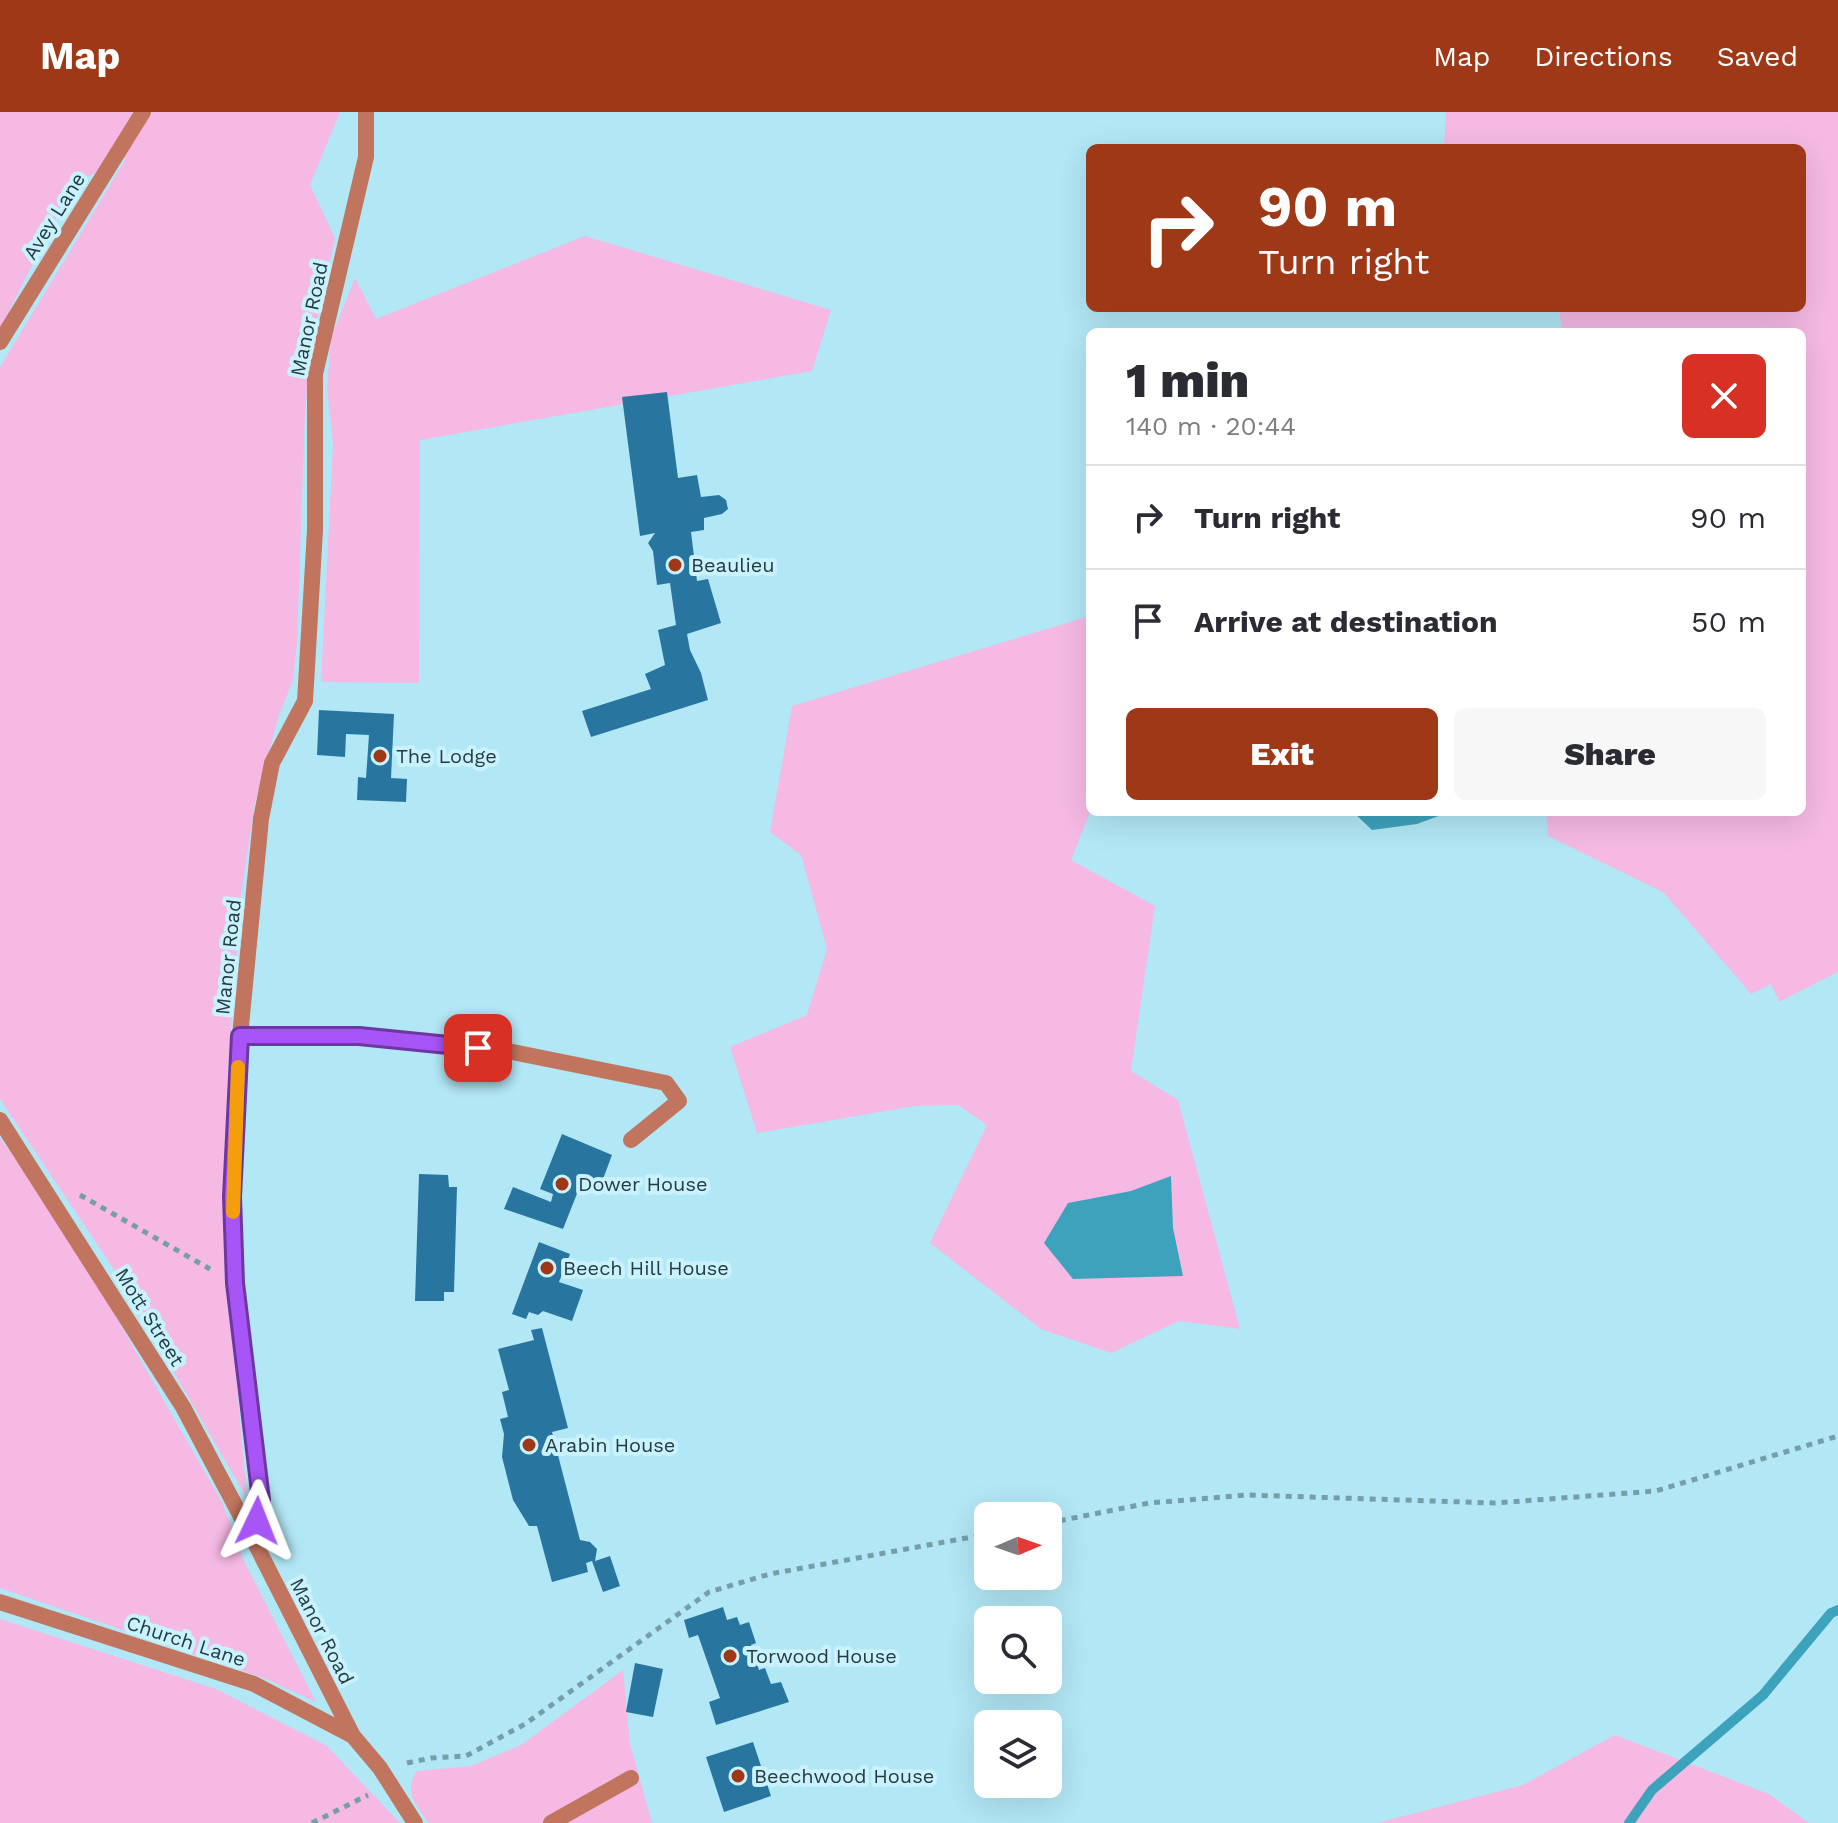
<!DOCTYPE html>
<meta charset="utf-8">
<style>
body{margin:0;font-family:"Work Sans",sans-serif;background:#f7f7f7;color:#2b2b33;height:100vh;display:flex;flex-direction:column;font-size:30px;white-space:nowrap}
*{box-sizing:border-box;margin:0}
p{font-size:26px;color:#7c7c81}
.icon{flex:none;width:44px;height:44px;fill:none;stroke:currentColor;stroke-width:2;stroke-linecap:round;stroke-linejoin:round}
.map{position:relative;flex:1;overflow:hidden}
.drawer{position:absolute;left:1086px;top:216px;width:720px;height:488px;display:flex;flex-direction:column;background:#fff;border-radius:12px;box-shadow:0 8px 32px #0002}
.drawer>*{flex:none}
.hud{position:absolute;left:1086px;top:32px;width:720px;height:168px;border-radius:12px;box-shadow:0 8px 32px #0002;background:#9f3817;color:#fff;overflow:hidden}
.needle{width:52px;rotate:88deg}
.fabs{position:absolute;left:974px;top:1390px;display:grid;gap:16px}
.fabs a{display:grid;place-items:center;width:88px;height:88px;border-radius:12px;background:#fff;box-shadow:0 8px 32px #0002;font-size:40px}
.pin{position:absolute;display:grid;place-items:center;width:68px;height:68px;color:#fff;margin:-34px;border-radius:16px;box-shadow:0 4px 12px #0006}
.me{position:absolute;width:88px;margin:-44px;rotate:2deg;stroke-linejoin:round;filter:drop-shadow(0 0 6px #0008)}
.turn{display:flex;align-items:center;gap:28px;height:168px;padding:0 40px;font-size:36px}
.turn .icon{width:104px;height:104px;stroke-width:2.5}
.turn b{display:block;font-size:56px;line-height:68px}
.round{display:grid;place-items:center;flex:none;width:84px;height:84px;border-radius:12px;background:#f7f7f7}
.head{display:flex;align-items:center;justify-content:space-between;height:136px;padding:0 40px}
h1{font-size:48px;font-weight:800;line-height:60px}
.cta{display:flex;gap:16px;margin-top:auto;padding:16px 40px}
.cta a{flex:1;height:92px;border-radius:12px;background:#9f3817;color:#fff;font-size:32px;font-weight:800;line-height:92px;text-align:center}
.cta a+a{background:#f7f7f7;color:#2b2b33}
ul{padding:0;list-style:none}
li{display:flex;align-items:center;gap:24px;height:104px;padding:0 40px;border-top:2px solid #e1e1e2}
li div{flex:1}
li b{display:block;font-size:30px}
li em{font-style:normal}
header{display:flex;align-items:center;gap:48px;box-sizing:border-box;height:112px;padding:0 40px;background:#9f3817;color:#fff}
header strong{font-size:38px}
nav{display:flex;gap:44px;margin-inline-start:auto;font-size:28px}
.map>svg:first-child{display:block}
</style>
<header>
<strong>Map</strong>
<nav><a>Map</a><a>Directions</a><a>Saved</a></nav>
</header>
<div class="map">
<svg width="1838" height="1711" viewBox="0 0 1838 1711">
<rect width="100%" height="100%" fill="#b2e7f6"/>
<path fill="#f5b9e4" d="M 0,0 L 340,0 L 310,73 L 335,126 L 312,230 L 305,299 L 297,531 L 293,568 L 278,606 L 255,691 L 241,782 L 227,971 L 225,1138 L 247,1386 L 115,1159 L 0,987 L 0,255 L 127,45 L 73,72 L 0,217 Z
M 1446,0 L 1838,0 L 1838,860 L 1779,890 L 1771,872 L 1751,882 L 1663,780 L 1548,724 L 1546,700 L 1802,700 L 1802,220 L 1562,220 L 1559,196 L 1802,196 L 1802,36 L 1444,36 Z
M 585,124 L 831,198 L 812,259 L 420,328 L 419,571 L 321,570 L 333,333 L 327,276 L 331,226 L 355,166 L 376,207 Z
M 1090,504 L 1090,700 L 1071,748 L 1155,794 L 1131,959 L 1178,988 L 1240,1217 L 1179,1209 L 1111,1241 L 1041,1217 L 930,1131 L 987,1013 L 958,993 L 915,994 L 757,1021 L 730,935 L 807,903 L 827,837 L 801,743 L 770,720 L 792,594 Z
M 0,1026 L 62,1111 L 222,1390 L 243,1447 L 316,1590 L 266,1567 L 0,1476 Z
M 0,1507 L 216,1577 L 327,1634 L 400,1711 L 0,1711 Z
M 623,1558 L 630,1632 L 652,1711 L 429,1711 C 416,1693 403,1679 417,1659 L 471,1654 L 521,1633 Z
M 1615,1623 L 1769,1682 L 1809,1711 L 1377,1711 L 1523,1673 Z"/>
<path fill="#3da3bc" d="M 1353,700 L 1449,700 L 1417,712 L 1372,718 Z
M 1171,1064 L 1173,1116 L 1183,1164 L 1073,1167 L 1044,1131 L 1068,1091 L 1131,1079 Z"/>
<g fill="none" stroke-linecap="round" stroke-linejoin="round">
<path stroke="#3da3bc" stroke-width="10" d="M 1629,1711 L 1652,1678 L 1763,1583 L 1831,1501 L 1838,1498"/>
</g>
<path fill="#2876a0" d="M 667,280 L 678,366 L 697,363 L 701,385 L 719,383 L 726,388 L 728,397 L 722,402 L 704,406 L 704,418 L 691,420 L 697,469 L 708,467 L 721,511 L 687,522 L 690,538 L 701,561 L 708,588 L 591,625 L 582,599 L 651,577 L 645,562 L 665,553 L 658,518 L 676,513 L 670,471 L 657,473 L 653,439 L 648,431 L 655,421 L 640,424 L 622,285 Z
M 319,598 L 394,602 L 391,666 L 407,667 L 406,690 L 357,688 L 358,665 L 366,666 L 369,623 L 346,622 L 345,645 L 317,643 Z
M 562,1022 L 612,1043 L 600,1075 L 582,1069 L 563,1117 L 504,1097 L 513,1075 L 551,1090 L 553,1082 L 540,1077 Z
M 419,1062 L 448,1063 L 449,1075 L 457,1075 L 454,1180 L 444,1180 L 444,1189 L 415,1189 Z
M 539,1130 L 570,1142 L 559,1170 L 583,1178 L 572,1209 L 543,1199 L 538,1203 L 529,1200 L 526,1207 L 512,1202 Z
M 542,1216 L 568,1316 L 552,1320 L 580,1428 L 590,1430 L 597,1437 L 595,1449 L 610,1444 L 620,1474 L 603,1480 L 592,1449 L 586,1451 L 588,1460 L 552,1470 L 537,1414 L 529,1414 L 513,1388 L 502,1345 L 504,1322 L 500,1307 L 508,1305 L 502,1280 L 509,1278 L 498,1237 L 534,1228 L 531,1218 Z
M 723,1495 L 727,1508 L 737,1505 L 740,1513 L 749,1510 L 756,1531 L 751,1533 L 759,1558 L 765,1556 L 771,1572 L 781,1570 L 789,1590 L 716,1613 L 709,1590 L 720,1586 L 698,1523 L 689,1526 L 684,1508 Z
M 635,1551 L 663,1557 L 653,1605 L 626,1600 Z
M 753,1630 L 771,1684 L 724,1700 L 706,1645 Z"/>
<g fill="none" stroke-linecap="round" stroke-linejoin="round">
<path stroke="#769ea9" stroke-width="5" stroke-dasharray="6 6" stroke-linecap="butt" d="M 80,1083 L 210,1157
M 1048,1411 L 1149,1391 L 1248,1383 L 1495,1391 L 1656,1379 L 1838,1324
M 407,1651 L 431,1646 L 466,1644 L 525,1612 L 709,1480 L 770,1462 L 988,1422
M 312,1711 L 368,1683"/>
<path stroke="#c1755f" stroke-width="16" d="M 240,924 L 359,924 L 508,939 L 666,971 L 679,989 L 631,1028
M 551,1711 L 631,1666"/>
<path stroke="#c1755f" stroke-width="16" d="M 366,0 L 366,45 L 315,262 L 315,418 L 305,589 L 272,651 L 261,707 L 240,924 L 232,1085 L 235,1171 L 261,1388 L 254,1429 L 353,1624 L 380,1656 L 415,1711
M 0,230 L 143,0
M 0,1008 L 183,1295 L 254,1429
M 0,1490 L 254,1572 L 353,1624"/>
</g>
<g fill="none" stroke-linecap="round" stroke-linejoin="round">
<g stroke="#6d37a1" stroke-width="20">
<path id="route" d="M 257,1409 L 261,1388 L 235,1171 L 232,1085 L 240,924 L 359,924 L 478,936"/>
</g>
<use href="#route" stroke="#a855f7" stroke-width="14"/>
<path stroke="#f59e0b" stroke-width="14" d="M 233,1100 L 238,955"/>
</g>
<g fill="#9f3817" stroke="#c8f2fe" stroke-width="3">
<circle cx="675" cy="453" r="8"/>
<circle cx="380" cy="644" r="8"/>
<circle cx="562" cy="1072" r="8"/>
<circle cx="547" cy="1156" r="8"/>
<circle cx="529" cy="1333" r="8"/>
<circle cx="730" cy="1544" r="8"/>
<circle cx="738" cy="1664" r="8"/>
</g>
<g text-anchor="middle" stroke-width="8" stroke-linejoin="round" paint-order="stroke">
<g font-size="20" fill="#253b41" stroke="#c8f2fe">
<text transform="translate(54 104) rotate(-58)" y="7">Avey Lane</text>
<text transform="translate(309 207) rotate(-78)" y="7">Manor Road</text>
<text transform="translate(228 845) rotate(-84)" y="7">Manor Road</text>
<text transform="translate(150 1205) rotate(58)" y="7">Mott Street</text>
<text transform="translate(322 1519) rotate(63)" y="7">Manor Road</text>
<text transform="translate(186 1529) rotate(18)" y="7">Church Lane</text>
</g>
<g font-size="20" fill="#253b41" stroke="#c8f2fe" text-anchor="start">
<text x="691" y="460">Beaulieu</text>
<text x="396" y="651">The Lodge</text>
<text x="578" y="1079">Dower House</text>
<text x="563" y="1163">Beech Hill House</text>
<text x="545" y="1340">Arabin House</text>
<text x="746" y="1551">Torwood House</text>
<text x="754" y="1671">Beechwood House</text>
</g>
</g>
</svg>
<div class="fabs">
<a><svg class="needle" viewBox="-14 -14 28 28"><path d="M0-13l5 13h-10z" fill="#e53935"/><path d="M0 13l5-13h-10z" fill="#7c7c81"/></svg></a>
<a><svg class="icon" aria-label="search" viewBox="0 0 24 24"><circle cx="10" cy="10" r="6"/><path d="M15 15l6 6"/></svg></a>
<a><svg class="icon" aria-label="layers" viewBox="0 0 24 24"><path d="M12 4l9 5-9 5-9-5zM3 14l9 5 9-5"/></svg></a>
</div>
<div class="pin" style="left:478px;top:936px;background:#d93025"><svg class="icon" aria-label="arrive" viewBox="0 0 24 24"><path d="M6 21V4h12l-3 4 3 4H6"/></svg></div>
<svg class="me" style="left:257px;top:1409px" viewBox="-20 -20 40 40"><path d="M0-17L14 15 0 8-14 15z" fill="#a855f7" stroke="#fff" stroke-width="4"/></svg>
<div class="hud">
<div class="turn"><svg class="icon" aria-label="right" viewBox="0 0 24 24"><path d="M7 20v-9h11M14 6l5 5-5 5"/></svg><div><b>90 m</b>Turn right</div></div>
</div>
<section class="drawer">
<div class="head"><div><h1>1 min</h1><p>140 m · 20:44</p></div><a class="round" style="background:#d93025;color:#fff"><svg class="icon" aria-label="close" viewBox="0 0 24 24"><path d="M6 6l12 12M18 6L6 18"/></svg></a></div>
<ul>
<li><svg class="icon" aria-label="right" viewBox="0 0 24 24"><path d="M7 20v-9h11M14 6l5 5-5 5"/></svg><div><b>Turn right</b></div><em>90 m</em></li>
<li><svg class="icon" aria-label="arrive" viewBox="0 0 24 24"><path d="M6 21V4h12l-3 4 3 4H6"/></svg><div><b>Arrive at destination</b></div><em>50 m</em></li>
</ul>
<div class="cta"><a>Exit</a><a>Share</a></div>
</section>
</div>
